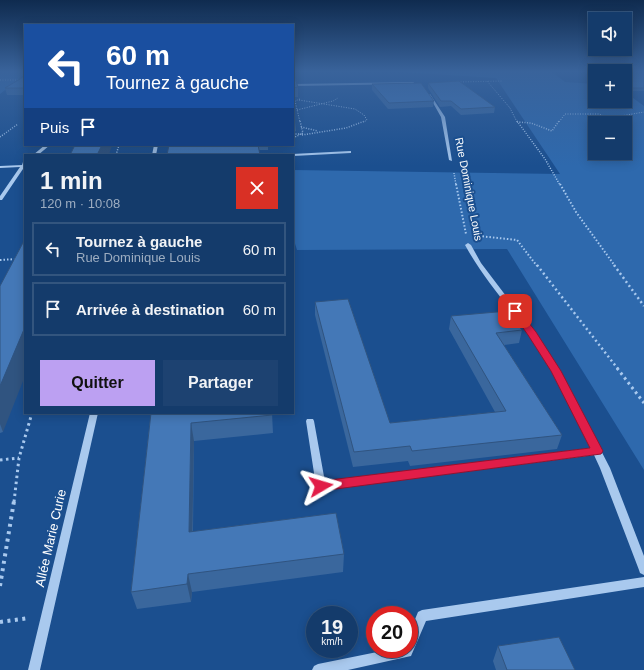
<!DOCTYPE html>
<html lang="fr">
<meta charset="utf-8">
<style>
body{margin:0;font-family:Helvetica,sans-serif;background:#1d4271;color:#f1f3f6;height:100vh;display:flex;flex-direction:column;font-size:15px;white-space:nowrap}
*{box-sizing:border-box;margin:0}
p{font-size:13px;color:#9dadc1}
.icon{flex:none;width:22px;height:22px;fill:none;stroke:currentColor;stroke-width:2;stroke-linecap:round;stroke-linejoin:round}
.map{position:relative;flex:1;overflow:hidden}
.side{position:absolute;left:24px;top:154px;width:270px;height:260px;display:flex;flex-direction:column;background:#143b6b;border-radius:0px;box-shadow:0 2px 10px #0003,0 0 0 1px #33557e}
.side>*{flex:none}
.top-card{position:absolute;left:24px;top:24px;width:270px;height:122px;border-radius:0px;box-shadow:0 2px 10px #0003,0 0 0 1px #33557e;background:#1a4fa0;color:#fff;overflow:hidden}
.fabs{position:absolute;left:588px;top:12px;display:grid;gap:8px}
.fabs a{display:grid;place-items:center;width:44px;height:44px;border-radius:0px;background:#143b6b;box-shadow:0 2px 10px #0003,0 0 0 1px #33557e;font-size:20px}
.speed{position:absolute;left:306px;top:606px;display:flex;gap:8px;font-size:20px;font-weight:700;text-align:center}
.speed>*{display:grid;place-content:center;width:52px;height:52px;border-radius:50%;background:#143b6b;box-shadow:0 2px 10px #0003,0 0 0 1px #33557e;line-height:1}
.speed small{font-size:10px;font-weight:400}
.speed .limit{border:6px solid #d22;background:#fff;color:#111}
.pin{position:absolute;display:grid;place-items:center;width:34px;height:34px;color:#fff;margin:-17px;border-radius:8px;box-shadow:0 2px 6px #0006}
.me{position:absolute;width:44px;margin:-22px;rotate:83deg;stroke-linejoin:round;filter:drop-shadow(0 0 3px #0008)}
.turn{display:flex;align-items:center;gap:14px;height:84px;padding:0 16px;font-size:18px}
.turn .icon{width:52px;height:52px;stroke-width:2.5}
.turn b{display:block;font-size:28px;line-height:34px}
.then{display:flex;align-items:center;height:38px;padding:0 16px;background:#0003;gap:8px;font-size:15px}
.round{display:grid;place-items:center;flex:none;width:42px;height:42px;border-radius:0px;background:#1d4271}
.headline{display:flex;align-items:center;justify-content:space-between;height:68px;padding:0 16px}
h1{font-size:24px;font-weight:600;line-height:30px}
.action{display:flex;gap:8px;margin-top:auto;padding:8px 16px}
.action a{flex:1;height:46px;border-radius:0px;background:#bca0f2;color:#111;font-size:16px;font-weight:600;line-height:46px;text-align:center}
.action a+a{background:#1d4271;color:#f1f3f6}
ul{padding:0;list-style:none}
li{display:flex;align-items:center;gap:12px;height:54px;margin:0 8px 6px;padding:0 8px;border:2px solid #33557e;border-radius:0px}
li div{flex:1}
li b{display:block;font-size:15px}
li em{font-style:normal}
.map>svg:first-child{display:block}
</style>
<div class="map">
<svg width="644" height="670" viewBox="0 0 644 670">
<rect width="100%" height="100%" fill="#1b4f8f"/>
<path fill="#2e69ad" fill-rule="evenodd" d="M 0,72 L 25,72 L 25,74 L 0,94 Z
M 400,72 L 552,72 L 565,82 L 595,84 L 595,101 L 625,101 L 625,92 L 644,106 L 644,470 L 507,249 L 297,250 L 293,237 L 293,170 L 560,174 L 496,78 ZM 595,123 L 625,123 L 625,153 L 595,153 Z"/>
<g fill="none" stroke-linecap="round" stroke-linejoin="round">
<path stroke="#a9c9ee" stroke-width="1" stroke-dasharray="1 1.5" stroke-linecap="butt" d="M 0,80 L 25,80
M 487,81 L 510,108 L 517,122
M 458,82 L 503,81
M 300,99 L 295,101 L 300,122
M 299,100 L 355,109 L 364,115 L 367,120 L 364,122
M 297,110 L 333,101 L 338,98
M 517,122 L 520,122
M 559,122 L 565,114 L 599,114 L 609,118 L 644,112"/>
<path stroke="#a9c9ee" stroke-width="1.5" stroke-dasharray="1 1.5" stroke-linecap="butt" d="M 517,121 L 545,159 L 560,185
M 517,122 L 531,123 L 552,131 L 559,121
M 301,127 L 318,131
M 293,134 L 302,134
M 302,135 L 346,128 L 365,121
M 0,137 L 18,124
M 293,138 L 303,133 L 300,121
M 116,155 L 119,145
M 454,173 L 456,185"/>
<path stroke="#a9c9ee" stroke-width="2" stroke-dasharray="1.5 2" stroke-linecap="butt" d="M 456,184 L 466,234
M 560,184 L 576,212 L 615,266
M 479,236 L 517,240 L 537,266
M 0,260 L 17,259"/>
<path stroke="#a9c9ee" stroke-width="2.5" stroke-dasharray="2 3" stroke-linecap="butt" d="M 537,265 L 618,369
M 614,265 L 644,306"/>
<path stroke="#a9c9ee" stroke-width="3" stroke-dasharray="2.5 3.5" stroke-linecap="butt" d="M 617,368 L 644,403
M 0,460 L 19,458
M 14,502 L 19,458 L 32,413"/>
<path stroke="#a9c9ee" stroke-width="4" stroke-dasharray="3 4.5" stroke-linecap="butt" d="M 0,586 L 14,501
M 0,622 L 29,618"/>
<path fill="#a9c9ee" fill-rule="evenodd" d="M 414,82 L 413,84 L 293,86 L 293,84 Z
M 428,94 L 430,94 L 445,117 L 452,161 L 449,160 L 441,117 Z
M 45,145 L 50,145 L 38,155 L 33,155 Z
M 154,145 L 158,145 L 156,155 L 152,155 Z
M 350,151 L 351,151 L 351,153 L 293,156 L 293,155 L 266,155 L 268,154 L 292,154 Z
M 23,162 L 25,162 L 25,166 L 2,200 L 0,200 L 0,196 L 20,167 L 0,168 L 0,166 L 22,165 Z
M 468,243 L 471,245 L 481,263 L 534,333 L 560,371 L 610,468 L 644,556 L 644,575 L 640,573 L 639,570 L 600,468 L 594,455 L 321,490 L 318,489 L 316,486 L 306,421 L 307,419 L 313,419 L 314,421 L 325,482 L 591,448 C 572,410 554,371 529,335 C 508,305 483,278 465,245 Z
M 90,413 L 98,413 L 40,670 L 28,670 Z
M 644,577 L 644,587 L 426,621 L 411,656 L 348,670 L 312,670 L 314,666 L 318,664 L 392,649 L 409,649 L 409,634 L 418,612 L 422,610 Z"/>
</g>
<path fill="#3a679d" d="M 628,72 L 644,72 L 644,91 L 626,91 Z
M 25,76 L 25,95 L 7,95 L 5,88 Z
M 293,78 L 298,87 L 298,97 L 293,97 Z
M 428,83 L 495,107 L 494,113 L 461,115 L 451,106 L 440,107 L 428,88 Z
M 372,84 L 434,101 L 433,107 L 388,109 L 372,90 Z
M 293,115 L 295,121 L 296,131 L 293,132 Z
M 169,145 L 268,145 L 268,150 L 259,150 Z
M 0,286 L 3,432 L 0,433 Z
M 315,302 L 390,423 L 495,412 L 449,329 L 451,316 L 522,330 L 519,343 L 504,345 L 562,435 L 557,449 L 410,466 L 408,461 L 353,467 L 315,315 Z
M 293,308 L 294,327 L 293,327 Z
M 151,413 L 272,413 L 273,433 L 194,441 L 193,531 L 344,554 L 343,572 L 192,592 L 191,602 L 137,609 L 131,592 Z
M 498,646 L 575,670 L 496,670 L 493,661 Z"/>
<path fill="#305480" d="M 102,145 L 112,145 L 109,155 L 97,155 Z
M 25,327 L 25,376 L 3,432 L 0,424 L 0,386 Z
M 191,423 L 194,441 L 192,550 L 189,532 Z
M 188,574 L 192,592 L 191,602 L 187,584 Z"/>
<path fill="#4478b7" stroke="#305480" d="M 628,72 L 644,72 L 644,88 L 627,88 Z
M 25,76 L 25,88 L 5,88 Z
M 293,78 L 295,78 L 298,87 L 293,88 Z
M 459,81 L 495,107 L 461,109 L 451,101 L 441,101 L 428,83 Z
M 421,83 L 434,101 L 389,103 L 372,84 Z
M 293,115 L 295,121 L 293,121 Z
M 75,145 L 102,145 L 97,155 L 70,155 Z
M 169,145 L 258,145 L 260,155 L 167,155 Z
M 25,239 L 25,327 L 0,386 L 0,286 Z
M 348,299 L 390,423 L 506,411 L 451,316 L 508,311 L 522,330 L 496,333 L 562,435 L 412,451 L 410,446 L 354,452 L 315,302 Z
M 151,413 L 272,413 L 272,415 L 191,423 L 189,532 L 336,513 L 344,554 L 188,574 L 187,584 L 131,592 Z
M 559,637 L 575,670 L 507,670 L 498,646 Z"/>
<linearGradient id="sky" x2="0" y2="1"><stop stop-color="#0f2b4f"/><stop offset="0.43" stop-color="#39639b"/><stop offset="1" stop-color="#39639b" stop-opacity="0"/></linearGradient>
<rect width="644" height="166" fill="url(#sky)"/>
<path fill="#e11d48" stroke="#92132f" d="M 512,309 L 518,309 L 536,332 L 561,371 L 603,451 L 601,454 L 321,491 L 316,490 L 315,486 L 316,483 L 321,481 L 590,448 L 551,371 L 528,335 L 511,311 Z"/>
<g text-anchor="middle" stroke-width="4" stroke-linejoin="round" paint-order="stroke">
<g font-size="11" fill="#fff" stroke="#1b4f8f">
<text transform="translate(469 189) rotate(79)" y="4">Rue Dominique Louis</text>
</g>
<g font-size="13" fill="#fff" stroke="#1b4f8f">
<text transform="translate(50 538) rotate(-77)" y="5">Allée Marie Curie</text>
</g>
</g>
</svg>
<div class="fabs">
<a><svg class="icon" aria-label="sound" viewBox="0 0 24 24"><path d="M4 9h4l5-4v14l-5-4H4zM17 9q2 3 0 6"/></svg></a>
<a>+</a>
<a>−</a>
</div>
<div class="speed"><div>19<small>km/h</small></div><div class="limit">20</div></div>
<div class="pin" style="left:515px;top:311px;background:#d93025"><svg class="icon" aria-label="arrive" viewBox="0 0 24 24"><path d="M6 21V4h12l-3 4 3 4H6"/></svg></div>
<svg class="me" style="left:321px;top:486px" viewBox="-20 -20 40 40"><path d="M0-17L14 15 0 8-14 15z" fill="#e11d48" stroke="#fff" stroke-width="4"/></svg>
<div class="top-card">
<div class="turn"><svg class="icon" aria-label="left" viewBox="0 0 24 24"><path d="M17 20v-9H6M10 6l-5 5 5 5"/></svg><div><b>60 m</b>Tournez à gauche</div></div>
<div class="then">Puis<svg class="icon" aria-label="arrive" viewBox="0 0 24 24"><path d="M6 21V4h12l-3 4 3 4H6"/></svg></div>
</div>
<section class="side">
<div class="headline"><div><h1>1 min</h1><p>120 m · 10:08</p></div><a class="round" style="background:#d93025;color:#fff"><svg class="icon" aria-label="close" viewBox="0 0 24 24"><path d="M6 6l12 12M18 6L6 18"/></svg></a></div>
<ul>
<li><svg class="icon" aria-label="left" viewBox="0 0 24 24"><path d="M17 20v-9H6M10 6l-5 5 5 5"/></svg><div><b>Tournez à gauche</b><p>Rue Dominique Louis</p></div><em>60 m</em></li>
<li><svg class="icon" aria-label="arrive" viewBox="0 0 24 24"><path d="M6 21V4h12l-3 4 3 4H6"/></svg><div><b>Arrivée à destination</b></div><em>60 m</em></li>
</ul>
<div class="action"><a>Quitter</a><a>Partager</a></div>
</section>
</div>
